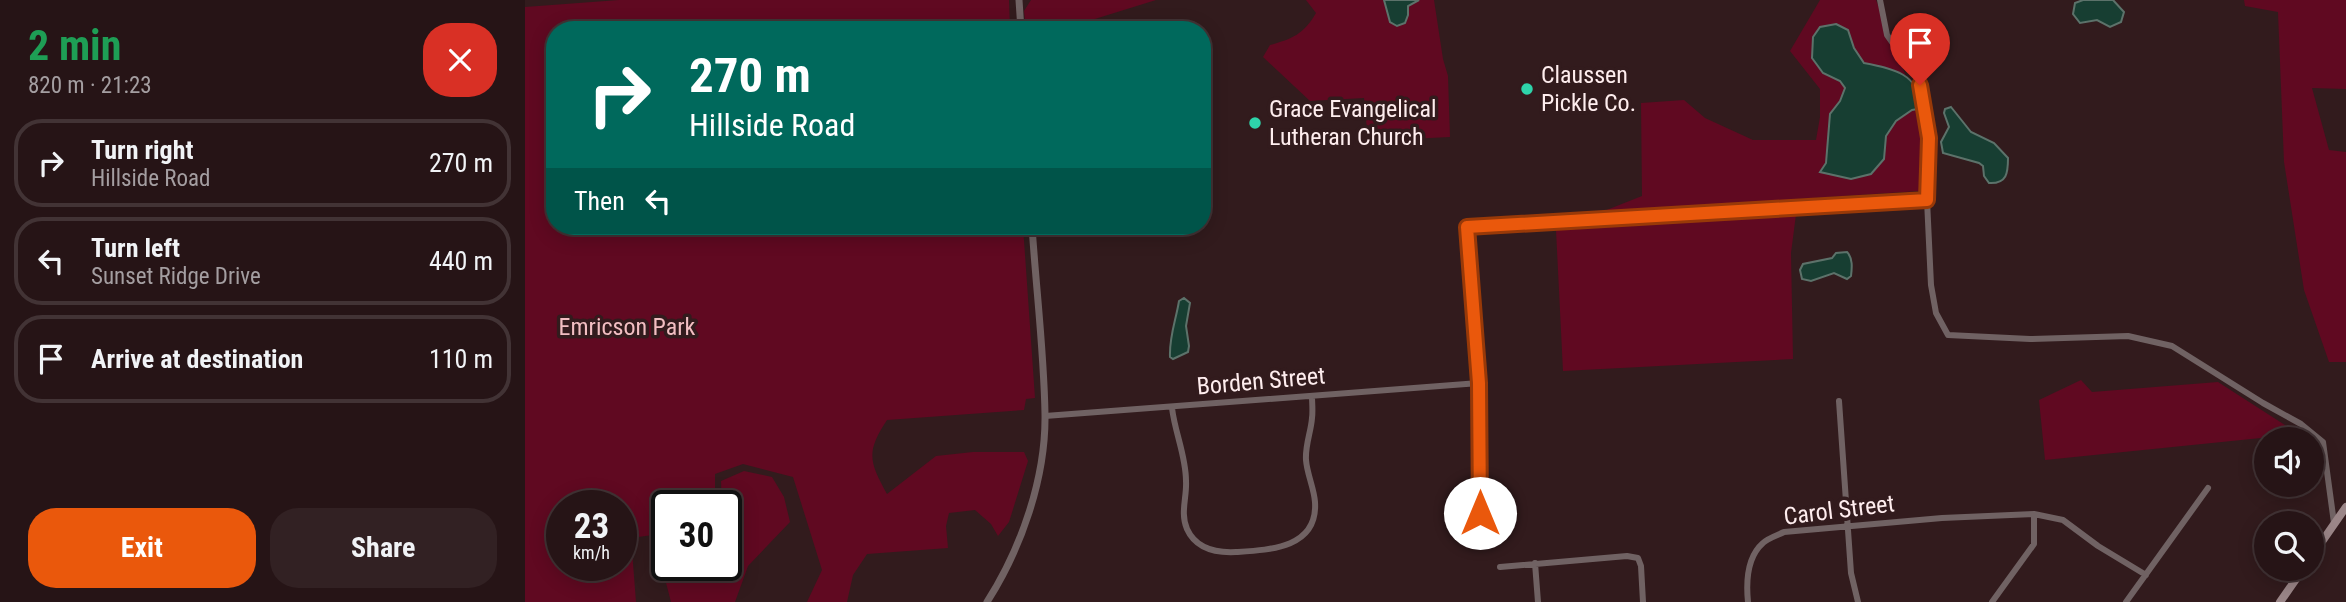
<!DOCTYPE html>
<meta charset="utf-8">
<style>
body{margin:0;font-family:"Roboto Condensed",sans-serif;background:#322123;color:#f1f3f6;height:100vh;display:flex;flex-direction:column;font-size:26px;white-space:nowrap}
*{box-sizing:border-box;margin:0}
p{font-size:23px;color:#a49ea1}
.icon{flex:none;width:38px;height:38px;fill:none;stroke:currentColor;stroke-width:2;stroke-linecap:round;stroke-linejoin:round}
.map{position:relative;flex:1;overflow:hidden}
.drawer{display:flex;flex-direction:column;background:#261416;width:525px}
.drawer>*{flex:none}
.hud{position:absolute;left:21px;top:21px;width:665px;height:214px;border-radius:28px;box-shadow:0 4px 18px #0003,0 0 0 2px #423335;background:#00695c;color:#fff;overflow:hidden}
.tools{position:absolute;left:1729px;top:427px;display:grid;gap:14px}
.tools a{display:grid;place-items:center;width:70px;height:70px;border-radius:50%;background:#261416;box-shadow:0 4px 18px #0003,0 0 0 2px #423335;font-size:35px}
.speed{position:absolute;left:21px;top:490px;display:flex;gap:14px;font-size:35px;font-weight:700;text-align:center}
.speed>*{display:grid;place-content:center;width:91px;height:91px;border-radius:50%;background:#261416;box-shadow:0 4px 18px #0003,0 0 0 2px #423335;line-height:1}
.speed small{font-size:18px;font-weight:400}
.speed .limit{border:4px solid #111;border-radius:10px;background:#fff;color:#111}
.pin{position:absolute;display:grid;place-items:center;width:60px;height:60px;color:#fff;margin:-72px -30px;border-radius:50% 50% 50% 0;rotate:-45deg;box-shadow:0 0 7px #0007}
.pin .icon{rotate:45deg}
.me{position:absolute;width:77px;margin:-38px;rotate:0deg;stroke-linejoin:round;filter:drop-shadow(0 0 5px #0008)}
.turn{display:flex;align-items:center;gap:24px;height:147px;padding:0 28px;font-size:32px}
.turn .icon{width:91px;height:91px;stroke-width:2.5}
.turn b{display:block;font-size:49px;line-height:60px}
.then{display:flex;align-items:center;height:66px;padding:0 28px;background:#0003;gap:14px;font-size:26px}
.round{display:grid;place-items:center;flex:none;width:74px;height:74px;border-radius:28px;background:#322123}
.summary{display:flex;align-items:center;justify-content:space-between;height:119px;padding:0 28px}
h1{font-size:42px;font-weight:700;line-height:52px;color:#1e9e55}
.primary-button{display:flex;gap:14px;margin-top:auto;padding:14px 28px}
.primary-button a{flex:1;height:80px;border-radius:28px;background:#ea580c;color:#fff;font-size:28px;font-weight:700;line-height:80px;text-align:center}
.primary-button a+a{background:#322123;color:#f1f3f6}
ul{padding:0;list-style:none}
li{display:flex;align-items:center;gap:21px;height:88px;margin:0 14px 10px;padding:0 14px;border:4px solid #423335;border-radius:28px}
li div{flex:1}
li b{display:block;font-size:26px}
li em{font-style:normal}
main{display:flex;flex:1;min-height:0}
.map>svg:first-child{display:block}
</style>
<main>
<section class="drawer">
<div class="summary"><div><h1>2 min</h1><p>820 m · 21:23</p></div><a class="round" style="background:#d93025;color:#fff"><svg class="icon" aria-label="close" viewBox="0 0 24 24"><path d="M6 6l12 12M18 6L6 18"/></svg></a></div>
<ul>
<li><svg class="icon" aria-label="right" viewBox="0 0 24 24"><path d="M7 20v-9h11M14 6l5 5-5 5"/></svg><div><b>Turn right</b><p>Hillside Road</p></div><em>270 m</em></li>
<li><svg class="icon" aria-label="left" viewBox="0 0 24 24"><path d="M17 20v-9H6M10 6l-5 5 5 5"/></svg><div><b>Turn left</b><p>Sunset Ridge Drive</p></div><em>440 m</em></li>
<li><svg class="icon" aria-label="arrive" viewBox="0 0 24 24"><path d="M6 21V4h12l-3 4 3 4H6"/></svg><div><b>Arrive at destination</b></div><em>110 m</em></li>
</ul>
<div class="primary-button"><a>Exit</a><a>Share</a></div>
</section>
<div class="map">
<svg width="1821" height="602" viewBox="0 0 1821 602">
<rect width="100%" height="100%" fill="#321b1d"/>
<path fill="#600921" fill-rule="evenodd" d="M 94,0 L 484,0 L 485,30 L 30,30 L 30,226 L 498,226 L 510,398 L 501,399 L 499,410 L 362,420 C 341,452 344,461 362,494 L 411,456 L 448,452 L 499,452 L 503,461 L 484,522 L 473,536 L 466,524 L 450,510 L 424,513 L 421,526 L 423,548 L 342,554 L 328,575 L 322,602 L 282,602 L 297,570 L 268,477 L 218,464 L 190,474 L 190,506 L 142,506 L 142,533 L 106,538 L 111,602 L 0,602 L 0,7 ZM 37,506 L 96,506 L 96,565 L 37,565 Z
M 506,0 L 631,0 L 544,27 L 542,30 L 501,30 L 499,11 Z
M 781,0 L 909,0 L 918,59 L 923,76 L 925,137 L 843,141 L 839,98 L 785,101 L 738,57 L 745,45 C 767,39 779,34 791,13 Z
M 1295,0 L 1351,0 L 1398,120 L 1394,191 L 1273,199 L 1266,253 L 1268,359 L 1038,371 L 1031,230 L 1117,196 L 1116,103 L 1159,100 L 1180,118 L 1228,140 L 1291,140 L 1295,117 L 1295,89 L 1265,51 Z
M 1719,0 L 1821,0 L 1821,89 L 1787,88 L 1804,150 L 1821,152 L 1821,362 L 1804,362 L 1779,290 L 1759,162 L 1753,12 L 1720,6 Z
M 1556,380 L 1567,392 L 1693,382 L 1774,434 L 1520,460 L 1514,400 Z
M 219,471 L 247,477 L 259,497 L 265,522 L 223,566 L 210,602 L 146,602 L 138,571 L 139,558 L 142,555 L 142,565 L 201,565 L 201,506 L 197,506 L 196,481 Z"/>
<path fill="#173e32" stroke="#5c726a" stroke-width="2" d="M 859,0 L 894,0 L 883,6 L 883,15 L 880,23 L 872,26 L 865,22 Z
M 1558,0 L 1588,0 L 1599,12 L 1596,22 L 1585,27 L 1572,20 L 1555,23 L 1548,14 L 1550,3 Z
M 1311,24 L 1323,30 L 1329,48 L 1339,63 C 1366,68 1398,74 1393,109 L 1387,110 L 1371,121 L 1361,136 L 1359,159 L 1346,174 L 1326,179 L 1295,172 L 1301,163 L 1305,114 L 1315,101 L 1320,88 L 1315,81 L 1298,73 L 1287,58 L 1288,37 L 1295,27 Z
M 1426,107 L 1446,132 L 1469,143 L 1483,158 C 1483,173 1482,184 1464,183 L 1459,176 L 1458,166 L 1454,163 L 1418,153 L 1416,142 L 1424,127 L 1419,113 L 1420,109 Z
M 1322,252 C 1328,258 1327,268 1326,276 L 1322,279 L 1309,273 L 1286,281 L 1277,279 L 1275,270 L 1278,264 L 1307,258 L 1311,253 Z
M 659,298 L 665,303 L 661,326 L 664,346 L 663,352 L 648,359 L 645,357 C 644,337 651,320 654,301 Z"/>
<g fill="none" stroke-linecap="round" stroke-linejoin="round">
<path stroke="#706263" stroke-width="6" d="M 1355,0 L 1362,35 L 1395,82 L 1403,138 L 1402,200 L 1406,285 L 1411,313 L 1423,335 L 1505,339 L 1603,336 L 1647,346 L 1738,403 L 1776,424 L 1798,442 L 1809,523
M 1314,401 L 1326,573 L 1333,602
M 647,408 C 650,433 661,456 661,481 C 662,497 655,513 662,529 C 671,549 692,553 711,552 C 745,550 793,548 790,502 C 789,488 782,474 781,460 C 780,445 786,432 787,418 C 788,411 787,403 787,396
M 520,416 L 954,383
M 955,513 L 954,383 L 942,227 L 1402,200
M 1010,563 L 1013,602
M 975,567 L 1102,556 L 1113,558 L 1116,566 L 1118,602
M 1223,602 C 1221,582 1222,557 1238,543 C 1243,538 1253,535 1259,532 L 1417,518 L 1509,514 L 1538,520 L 1573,546 L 1621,575
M 1467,602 L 1509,544 L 1509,514
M 1601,602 L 1683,488"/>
<path stroke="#706263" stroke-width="7" d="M 494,0 L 496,30
M 462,602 C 496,549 521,478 520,414 C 519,352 511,288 507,226"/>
<path stroke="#9b8688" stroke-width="8" d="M 1787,556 L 1821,507
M 1755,602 L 1778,569"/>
</g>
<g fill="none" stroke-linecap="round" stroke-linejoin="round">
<g stroke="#983908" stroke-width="18">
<path id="route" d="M 955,513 L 954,383 L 942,227 L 1402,200 L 1404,138 L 1395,85"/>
</g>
<use href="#route" stroke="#ea580c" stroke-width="12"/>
</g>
<g fill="#2ed4aa" stroke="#321b1d" stroke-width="2.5">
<circle cx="1002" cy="89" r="7"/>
<circle cx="730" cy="123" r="7"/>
</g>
<g text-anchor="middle" stroke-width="7" stroke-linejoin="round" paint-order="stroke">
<g font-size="24" fill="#feedee" stroke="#321b1d" text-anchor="start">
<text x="1016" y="83">Claussen<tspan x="1016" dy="28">Pickle Co.</tspan></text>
<text x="744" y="117">Grace Evangelical<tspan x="744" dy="28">Lutheran Church</tspan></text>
</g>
<g font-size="24" fill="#f2bec2" stroke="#321b1d">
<text x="102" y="335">Emricson Park</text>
</g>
<g font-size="24" fill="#feedee" stroke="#321b1d">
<text transform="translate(736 381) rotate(-5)" y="8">Borden Street</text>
<text transform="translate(1314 510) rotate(-7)" y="8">Carol Street</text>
</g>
</g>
</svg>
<div class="tools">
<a><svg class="icon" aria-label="sound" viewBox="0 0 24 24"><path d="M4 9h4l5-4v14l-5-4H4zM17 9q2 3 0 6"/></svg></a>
<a><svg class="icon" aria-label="search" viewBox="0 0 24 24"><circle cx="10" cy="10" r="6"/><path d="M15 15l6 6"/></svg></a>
</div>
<div class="speed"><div>23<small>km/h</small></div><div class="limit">30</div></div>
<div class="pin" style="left:1395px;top:85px;background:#d93025"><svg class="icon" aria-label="arrive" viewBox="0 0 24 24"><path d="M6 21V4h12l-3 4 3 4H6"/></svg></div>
<svg class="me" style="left:955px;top:513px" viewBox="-20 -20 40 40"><circle r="19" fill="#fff"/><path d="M0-13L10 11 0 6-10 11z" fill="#ea580c"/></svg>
<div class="hud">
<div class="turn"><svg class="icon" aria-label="right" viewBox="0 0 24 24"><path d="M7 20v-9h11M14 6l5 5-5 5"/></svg><div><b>270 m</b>Hillside Road</div></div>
<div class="then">Then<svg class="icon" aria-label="left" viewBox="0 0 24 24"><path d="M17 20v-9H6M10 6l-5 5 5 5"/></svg></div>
</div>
</div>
</main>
